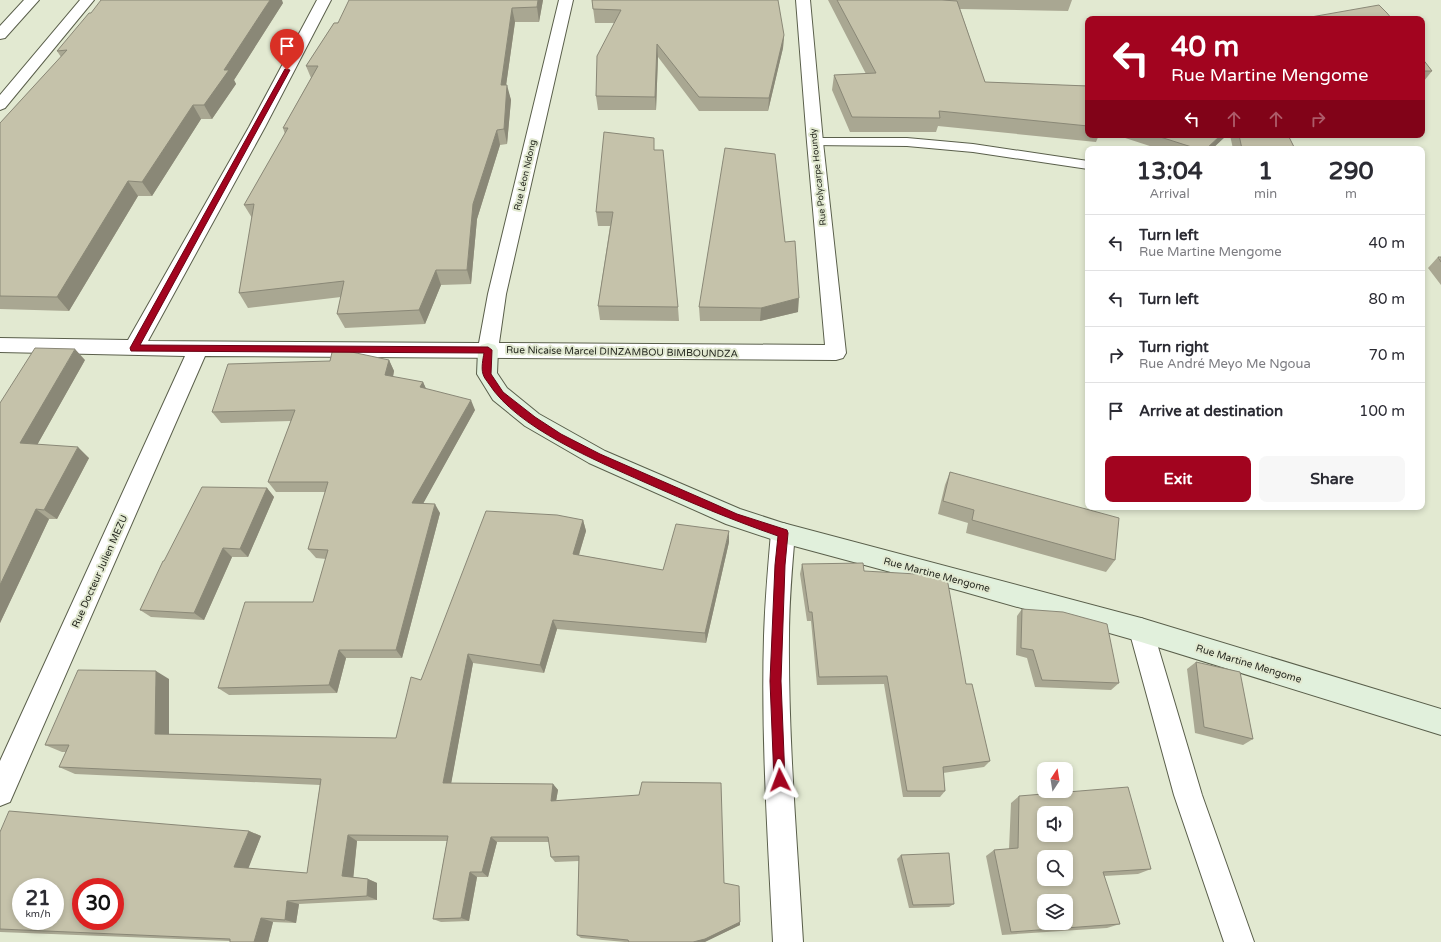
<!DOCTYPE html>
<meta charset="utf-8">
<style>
body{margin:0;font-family:"Varela Round",sans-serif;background:#f7f7f7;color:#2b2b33;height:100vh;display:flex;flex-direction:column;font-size:15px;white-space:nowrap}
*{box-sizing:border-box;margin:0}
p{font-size:13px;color:#7c7c81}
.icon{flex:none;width:22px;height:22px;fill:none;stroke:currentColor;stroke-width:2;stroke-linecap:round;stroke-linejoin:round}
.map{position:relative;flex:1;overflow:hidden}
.drawer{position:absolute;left:1085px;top:146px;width:340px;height:364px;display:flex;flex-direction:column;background:#fff;border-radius:8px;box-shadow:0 2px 6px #0003}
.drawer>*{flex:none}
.hud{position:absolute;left:1085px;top:16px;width:340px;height:122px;border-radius:8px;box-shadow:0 2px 6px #0003;background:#a2041f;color:#fff;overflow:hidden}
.needle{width:26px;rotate:12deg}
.tools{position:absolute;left:1037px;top:762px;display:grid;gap:8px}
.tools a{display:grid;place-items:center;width:36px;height:36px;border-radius:8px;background:#fff;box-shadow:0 2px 6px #0003;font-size:20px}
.speed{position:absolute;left:12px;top:878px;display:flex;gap:8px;font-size:20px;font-weight:700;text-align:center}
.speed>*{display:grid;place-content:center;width:52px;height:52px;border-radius:50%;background:#fff;box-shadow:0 2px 6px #0003;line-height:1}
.speed small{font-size:10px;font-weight:400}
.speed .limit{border:6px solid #d22;background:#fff;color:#111}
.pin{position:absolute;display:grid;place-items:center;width:34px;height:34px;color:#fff;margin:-41px -17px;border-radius:50% 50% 50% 0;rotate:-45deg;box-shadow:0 0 4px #0007}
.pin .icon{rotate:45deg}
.me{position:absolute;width:44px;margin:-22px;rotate:357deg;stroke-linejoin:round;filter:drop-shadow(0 0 3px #0008)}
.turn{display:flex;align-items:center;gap:14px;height:84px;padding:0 20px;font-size:18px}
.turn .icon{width:52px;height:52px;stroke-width:2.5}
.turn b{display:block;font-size:28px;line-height:34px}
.lanes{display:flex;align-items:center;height:38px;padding:0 20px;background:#0003;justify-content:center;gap:20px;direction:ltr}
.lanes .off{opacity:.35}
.eta{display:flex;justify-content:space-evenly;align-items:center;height:68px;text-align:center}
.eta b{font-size:24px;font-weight:700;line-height:28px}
.button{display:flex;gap:8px;margin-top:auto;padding:8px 20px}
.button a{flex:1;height:46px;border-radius:8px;background:#a2041f;color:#fff;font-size:16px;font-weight:700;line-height:46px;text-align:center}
.button a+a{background:#f7f7f7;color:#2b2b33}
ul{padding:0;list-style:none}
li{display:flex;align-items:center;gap:12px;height:56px;padding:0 20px;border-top:1px solid #e1e1e2}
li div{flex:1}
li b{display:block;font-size:15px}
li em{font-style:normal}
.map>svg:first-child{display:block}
</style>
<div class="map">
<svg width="1441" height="942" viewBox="0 0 1441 942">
<rect width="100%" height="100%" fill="#e2e9d1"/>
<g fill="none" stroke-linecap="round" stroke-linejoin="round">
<g stroke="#5a5f4b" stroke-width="2">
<path id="lane" d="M 815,138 L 907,138 L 973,144 L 1088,161 L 1088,169 L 973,152 L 907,146 L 810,145 L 808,142 L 810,139 Z"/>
</g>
<g stroke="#5a5f4b" stroke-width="2">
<path id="street" d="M 24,0 L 39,0 L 5,38 L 0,39 L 0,26 Z
M 80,0 L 94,0 L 5,108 L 0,110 L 0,95 Z
M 317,0 L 331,0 L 265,127 L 148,341 L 479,343 L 488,294 L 559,0 L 573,0 L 506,294 L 499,343 L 825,345 L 807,142 L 796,0 L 810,0 L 823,142 L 846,353 L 843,358 L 836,360 L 205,356 L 10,802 L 0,806 L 0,761 L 185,356 L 0,352 L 0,338 L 128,340 L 249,127 Z
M 783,523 L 791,526 L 795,533 C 792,567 789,602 789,636 C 788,738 797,840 803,942 L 773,942 C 768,840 761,738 764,636 C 765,601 768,567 771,533 L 775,526 Z
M 1141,618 L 1150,622 L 1153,630 L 1202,795 L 1254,942 L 1224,942 L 1174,795 L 1129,630 L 1132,622 Z"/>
</g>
<g stroke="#5a5f4b" stroke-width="2">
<path id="secondary" d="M 488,343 L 495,345 L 498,350 L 497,373 L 507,388 L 539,414 L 605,451 L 740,509 L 783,523 L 1141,618 L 1441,709 L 1441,735 L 1141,642 L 961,591 L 783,543 L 726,524 L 589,463 L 525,426 L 493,400 L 477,374 L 478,350 L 481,345 Z"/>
</g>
<use href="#lane" fill="#fff" fill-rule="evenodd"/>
<use href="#street" fill="#fff" fill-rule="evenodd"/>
<use href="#secondary" fill="#e1f0dc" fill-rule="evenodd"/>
</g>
<path fill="#a9a792" d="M 543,0 L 539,22 L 515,22 L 506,85 L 511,100 L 507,144 L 500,145 L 477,219 L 471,284 L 441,285 L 425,324 L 345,328 L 337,314 L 341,297 L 248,308 L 239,293 L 252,218 L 244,205 L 285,134 L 283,128 L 311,78 L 306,66 L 334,23 Z
M 592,0 L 784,35 L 783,48 L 768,111 L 699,111 L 658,57 L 656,110 L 598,110 L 596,96 L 614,23 L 595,23 Z
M 828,0 L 1072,0 L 1068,11 L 960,9 L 985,82 L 1088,86 L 1088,135 L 1099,135 L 1096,142 L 938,126 L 936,132 L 850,132 L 832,90 L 834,75 L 866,74 Z
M 283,3 L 234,80 L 236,84 L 212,119 L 201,119 L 152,196 L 138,196 L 69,311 L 0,309 L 0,123 L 61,57 L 57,51 Z
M 1422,58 L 1432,71 L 1424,81 L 1422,81 Z
M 1116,135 L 1227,135 L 1212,149 L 1159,149 Z
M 1230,135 L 1288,135 L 1295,149 L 1233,149 Z
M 655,150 L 678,307 L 679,321 L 600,320 L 598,306 L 610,226 L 598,226 L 596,212 Z
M 785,242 L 798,312 L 760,321 L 700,321 L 699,307 Z
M 1438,257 L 1441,257 L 1441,285 L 1428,268 Z
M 85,360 L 37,445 L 89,458 L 57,519 L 49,519 L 0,623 L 0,403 Z
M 389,360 L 394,371 L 393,377 L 423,382 L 426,389 L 475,410 L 423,503 L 440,513 L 402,658 L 346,658 L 337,693 L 229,695 L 218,688 L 313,602 L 326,559 L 316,558 L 308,549 L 325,492 L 276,492 L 268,482 L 291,421 L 221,423 L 212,412 Z
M 950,472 L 1115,560 L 1106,572 L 966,533 L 968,523 L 938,514 L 945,485 Z
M 267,488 L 274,497 L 248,557 L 232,557 L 204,620 L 151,617 L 140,610 L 164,561 Z
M 583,520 L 586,531 L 579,555 L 663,570 L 729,542 L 706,643 L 557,629 L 544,673 L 473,663 L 451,783 L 553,784 L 558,790 L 556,801 L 724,883 L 740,922 L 740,925 L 704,942 L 625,942 L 581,938 L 577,935 L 579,861 L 555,862 L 551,857 L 549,842 L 497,842 L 488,877 L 477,877 L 469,921 L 441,922 L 433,919 L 447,841 L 357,841 L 353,877 L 368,879 L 377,883 L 377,900 L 299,904 L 296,923 L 273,922 L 268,942 L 230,942 L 230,941 L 0,932 L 0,832 L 249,831 L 261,836 L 248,868 L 307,873 L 320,785 L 75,774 L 59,767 L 66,752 L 62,752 L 45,745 L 169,679 L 169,734 L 396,738 L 421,680 Z
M 802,564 L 864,571 L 966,684 L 990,761 L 984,767 L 943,773 L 945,791 L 940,797 L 903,797 L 884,684 L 817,685 L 811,621 L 807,621 L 800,574 Z
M 1022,609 L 1119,683 L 1111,690 L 1035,687 L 1027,658 L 1016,655 L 1017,616 Z
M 1196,662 L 1253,739 L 1243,745 L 1195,733 L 1187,669 Z
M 1019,796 L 1151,869 L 1138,874 L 1104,876 L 1120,924 L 1107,928 L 1002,935 L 986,856 L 994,850 L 1009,849 L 1011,803 Z
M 901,855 L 954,904 L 949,907 L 909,908 L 897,859 Z"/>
<path fill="#8a8877" d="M 270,0 L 282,0 L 283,3 L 234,80 L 236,84 L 212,119 L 204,105 L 224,70 Z
M 538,0 L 543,0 L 539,22 L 537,7 Z
M 512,8 L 515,22 L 504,100 L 501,85 Z
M 784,35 L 783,48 L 768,111 L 769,98 Z
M 657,44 L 658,57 L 656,110 L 655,97 Z
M 507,85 L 511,100 L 507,144 L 504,129 Z
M 193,105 L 201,119 L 152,196 L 142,182 Z
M 497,130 L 500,145 L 477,219 L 471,284 L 467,270 L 473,204 Z
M 1221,135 L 1227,135 L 1212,149 L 1206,149 Z
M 128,181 L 138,196 L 69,311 L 57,297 Z
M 436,270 L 441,285 L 425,324 L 419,310 Z
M 799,298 L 798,312 L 760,321 L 761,308 Z
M 75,349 L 85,360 L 32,454 L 20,443 Z
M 389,360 L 394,371 L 391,386 L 385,375 Z
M 423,382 L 428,393 L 420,387 Z
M 471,400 L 475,410 L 418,513 L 412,503 Z
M 78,447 L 89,458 L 57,519 L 44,510 Z
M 267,488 L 274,497 L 248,557 L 240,549 Z
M 435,504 L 440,513 L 402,658 L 396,650 Z
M 36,509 L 49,519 L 0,623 L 0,585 Z
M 583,520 L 586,531 L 576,564 L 573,554 Z
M 729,531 L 729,542 L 706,643 L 705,633 Z
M 223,548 L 232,557 L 204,620 L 194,613 Z
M 553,620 L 557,629 L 544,673 L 540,665 Z
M 339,650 L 346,658 L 337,693 L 329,685 Z
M 468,654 L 473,663 L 450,790 L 443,783 Z
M 156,671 L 169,679 L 169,741 L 155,734 Z
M 553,784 L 558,790 L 555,807 L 551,801 Z
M 249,831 L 261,836 L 247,872 L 234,867 Z
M 348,835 L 357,841 L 353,881 L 342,876 Z
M 491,837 L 497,842 L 488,877 L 482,872 Z
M 470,872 L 477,877 L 469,921 L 461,918 Z
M 368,879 L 377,883 L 377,900 L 367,896 Z
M 287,901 L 299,904 L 296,923 L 285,920 Z
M 261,918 L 273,922 L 268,942 L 254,942 Z
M 740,922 L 740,925 L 705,942 L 693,942 Z"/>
<path fill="#c5c2aa" stroke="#8a8877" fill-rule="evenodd" d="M 101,0 L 270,0 L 224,70 L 229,70 L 204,105 L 193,105 L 142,182 L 128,181 L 57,297 L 0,296 L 0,123 L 67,50 L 57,51 L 89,13 L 91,13 Z
M 349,0 L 538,0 L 537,7 L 512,8 L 501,85 L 507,85 L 504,129 L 497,130 L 473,204 L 467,270 L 436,270 L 419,310 L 337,314 L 344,281 L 239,293 L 254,204 L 244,205 L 288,128 L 283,128 L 318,66 L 306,66 L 334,23 L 338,23 Z
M 592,0 L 778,0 L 784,35 L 769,98 L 699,97 L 657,44 L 655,97 L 596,96 L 597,56 L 621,10 L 593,9 Z
M 837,0 L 942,0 L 957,1 L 985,82 L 1088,86 L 1088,126 L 939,111 L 940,118 L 852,117 L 834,75 L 876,73 Z
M 1379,5 L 1387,13 L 1392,19 L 1313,19 L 1311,17 Z
M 1422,58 L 1432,71 L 1422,71 Z
M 604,132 L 654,138 L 654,150 L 663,150 L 678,307 L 598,306 L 613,212 L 596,212 Z
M 1154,135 L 1221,135 L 1206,149 L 1198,149 Z
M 1239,135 L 1288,135 L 1295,149 L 1242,149 Z
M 725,148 L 775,154 L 785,242 L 795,241 L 799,298 L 761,308 L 699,307 Z
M 1438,257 L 1441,257 L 1441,262 Z
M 35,348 L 75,349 L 20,443 L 78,447 L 44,510 L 36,509 L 0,585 L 0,403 Z
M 333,348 L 389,360 L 385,375 L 423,382 L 420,387 L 471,400 L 412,503 L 435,504 L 396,650 L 339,650 L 329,685 L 218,688 L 245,602 L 313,602 L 328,550 L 308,549 L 328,482 L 268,482 L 295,410 L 212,412 L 228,364 L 330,361 Z
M 950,472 L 1119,518 L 1115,560 L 972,520 L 974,510 L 943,501 Z
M 202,487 L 267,488 L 240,549 L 223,548 L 194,613 L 140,610 L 163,561 L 164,561 Z
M 486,511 L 557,515 L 583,520 L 573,554 L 663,570 L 676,524 L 729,531 L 705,633 L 553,620 L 540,665 L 468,654 L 443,783 L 553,784 L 551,801 L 639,795 L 642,782 L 721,783 L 724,883 L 739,886 L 740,922 L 705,939 L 693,942 L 629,942 L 628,940 L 577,935 L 579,856 L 551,857 L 548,837 L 491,837 L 482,872 L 470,872 L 461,918 L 433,919 L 448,836 L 348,835 L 342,876 L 368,879 L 367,896 L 287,901 L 285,920 L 261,918 L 254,942 L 230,942 L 230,939 L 0,929 L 0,832 L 9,811 L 249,831 L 234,867 L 307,873 L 321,779 L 59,767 L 69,745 L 45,745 L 78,670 L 156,671 L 155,734 L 396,738 L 411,677 L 421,680 ZM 21,887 L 55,887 L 55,921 L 21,921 ZM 81,887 L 115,887 L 115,921 L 81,921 Z
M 863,563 L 864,571 L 934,575 L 947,578 L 966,684 L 972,684 L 990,761 L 943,767 L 945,791 L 907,791 L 887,676 L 819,677 L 812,612 L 809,612 L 802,564 Z
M 1022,609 L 1063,612 L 1107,624 L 1119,683 L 1042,680 L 1033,650 L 1021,648 Z
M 1196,662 L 1240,672 L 1253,739 L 1204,727 Z
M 1128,787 L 1151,869 L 1103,872 L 1120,924 L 1011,932 L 994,850 L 1018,848 L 1019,796 ZM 1044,813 L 1066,813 L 1066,835 L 1044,835 ZM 1044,857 L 1066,857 L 1066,879 L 1044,879 ZM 1044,901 L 1066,901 L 1066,923 L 1044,923 Z
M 949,853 L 954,904 L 913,905 L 901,855 Z"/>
<path fill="#a2041f" stroke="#690314" d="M 285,69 L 290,70 L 140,345 L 488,347 L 492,350 L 491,374 L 503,392 L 535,417 L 561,434 L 600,454 L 710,502 L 737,514 L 787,530 L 788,533 L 785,565 L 781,681 L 785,780 L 784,784 L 780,785 L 776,784 L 774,780 L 770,681 L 775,565 L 778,536 C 732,520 689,502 644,482 C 597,461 517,428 489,384 C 487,381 484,378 483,374 C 481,368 483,359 484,353 L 131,351 L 130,348 Z"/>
<g text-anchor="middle" stroke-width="4" stroke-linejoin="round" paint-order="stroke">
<g font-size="9" fill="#262920" stroke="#e2e9d1">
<text transform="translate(525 175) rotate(-77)" y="3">Rue Léon Ndong</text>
<text transform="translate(818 177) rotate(-96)" y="3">Rue Polycarpe Houndy</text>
</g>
<g font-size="10" fill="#262920" stroke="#e2e9d1">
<text transform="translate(622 351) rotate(1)" y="4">Rue Nicaise Marcel DINZAMBOU BIMBOUNDZA</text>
<text transform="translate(99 571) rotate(-66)" y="4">Rue Docteur Julien MEZU</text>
<text transform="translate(937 574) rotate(15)" y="4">Rue Martine Mengome</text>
<text transform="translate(1249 663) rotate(17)" y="4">Rue Martine Mengome</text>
</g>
</g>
</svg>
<div class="tools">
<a><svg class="needle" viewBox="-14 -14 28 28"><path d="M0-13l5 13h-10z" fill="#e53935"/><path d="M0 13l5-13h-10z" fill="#7c7c81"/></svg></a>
<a><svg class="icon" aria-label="sound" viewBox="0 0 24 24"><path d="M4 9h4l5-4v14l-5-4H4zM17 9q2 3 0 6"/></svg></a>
<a><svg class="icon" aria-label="search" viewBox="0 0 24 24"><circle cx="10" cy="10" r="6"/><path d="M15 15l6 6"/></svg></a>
<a><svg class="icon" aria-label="layers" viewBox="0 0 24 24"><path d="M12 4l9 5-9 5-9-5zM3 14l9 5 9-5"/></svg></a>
</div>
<div class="speed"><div>21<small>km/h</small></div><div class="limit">30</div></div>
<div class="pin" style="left:287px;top:70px;background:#d93025"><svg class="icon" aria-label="arrive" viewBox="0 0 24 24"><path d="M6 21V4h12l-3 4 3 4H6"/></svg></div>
<svg class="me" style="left:780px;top:780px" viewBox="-20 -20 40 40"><path d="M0-17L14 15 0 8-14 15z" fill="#a2041f" stroke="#fff" stroke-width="4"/></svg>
<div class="hud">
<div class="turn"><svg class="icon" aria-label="left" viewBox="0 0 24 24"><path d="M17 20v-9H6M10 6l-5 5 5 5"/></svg><div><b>40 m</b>Rue Martine Mengome</div></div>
<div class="lanes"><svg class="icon" aria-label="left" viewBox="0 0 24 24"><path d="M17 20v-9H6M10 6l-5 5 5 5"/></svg><svg class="icon off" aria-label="ahead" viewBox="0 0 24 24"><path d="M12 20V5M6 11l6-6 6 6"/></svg><svg class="icon off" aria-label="ahead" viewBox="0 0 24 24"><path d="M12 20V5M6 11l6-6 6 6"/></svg><svg class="icon off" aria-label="right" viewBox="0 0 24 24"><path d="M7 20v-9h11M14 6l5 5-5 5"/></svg></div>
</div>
<section class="drawer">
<div class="eta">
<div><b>13:04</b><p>Arrival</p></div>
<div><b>1</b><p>min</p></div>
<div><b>290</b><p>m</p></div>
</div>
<ul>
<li><svg class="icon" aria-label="left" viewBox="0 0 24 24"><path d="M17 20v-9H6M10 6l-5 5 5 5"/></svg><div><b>Turn left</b><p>Rue Martine Mengome</p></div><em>40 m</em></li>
<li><svg class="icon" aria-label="left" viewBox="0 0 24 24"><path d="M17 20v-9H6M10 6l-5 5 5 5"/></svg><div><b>Turn left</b></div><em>80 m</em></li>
<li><svg class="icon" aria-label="right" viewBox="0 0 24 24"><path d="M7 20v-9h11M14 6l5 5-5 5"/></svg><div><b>Turn right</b><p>Rue André Meyo Me Ngoua</p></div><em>70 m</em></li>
<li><svg class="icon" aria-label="arrive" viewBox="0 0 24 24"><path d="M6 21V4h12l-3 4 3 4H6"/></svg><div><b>Arrive at destination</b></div><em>100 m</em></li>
</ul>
<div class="button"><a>Exit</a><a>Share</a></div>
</section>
</div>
